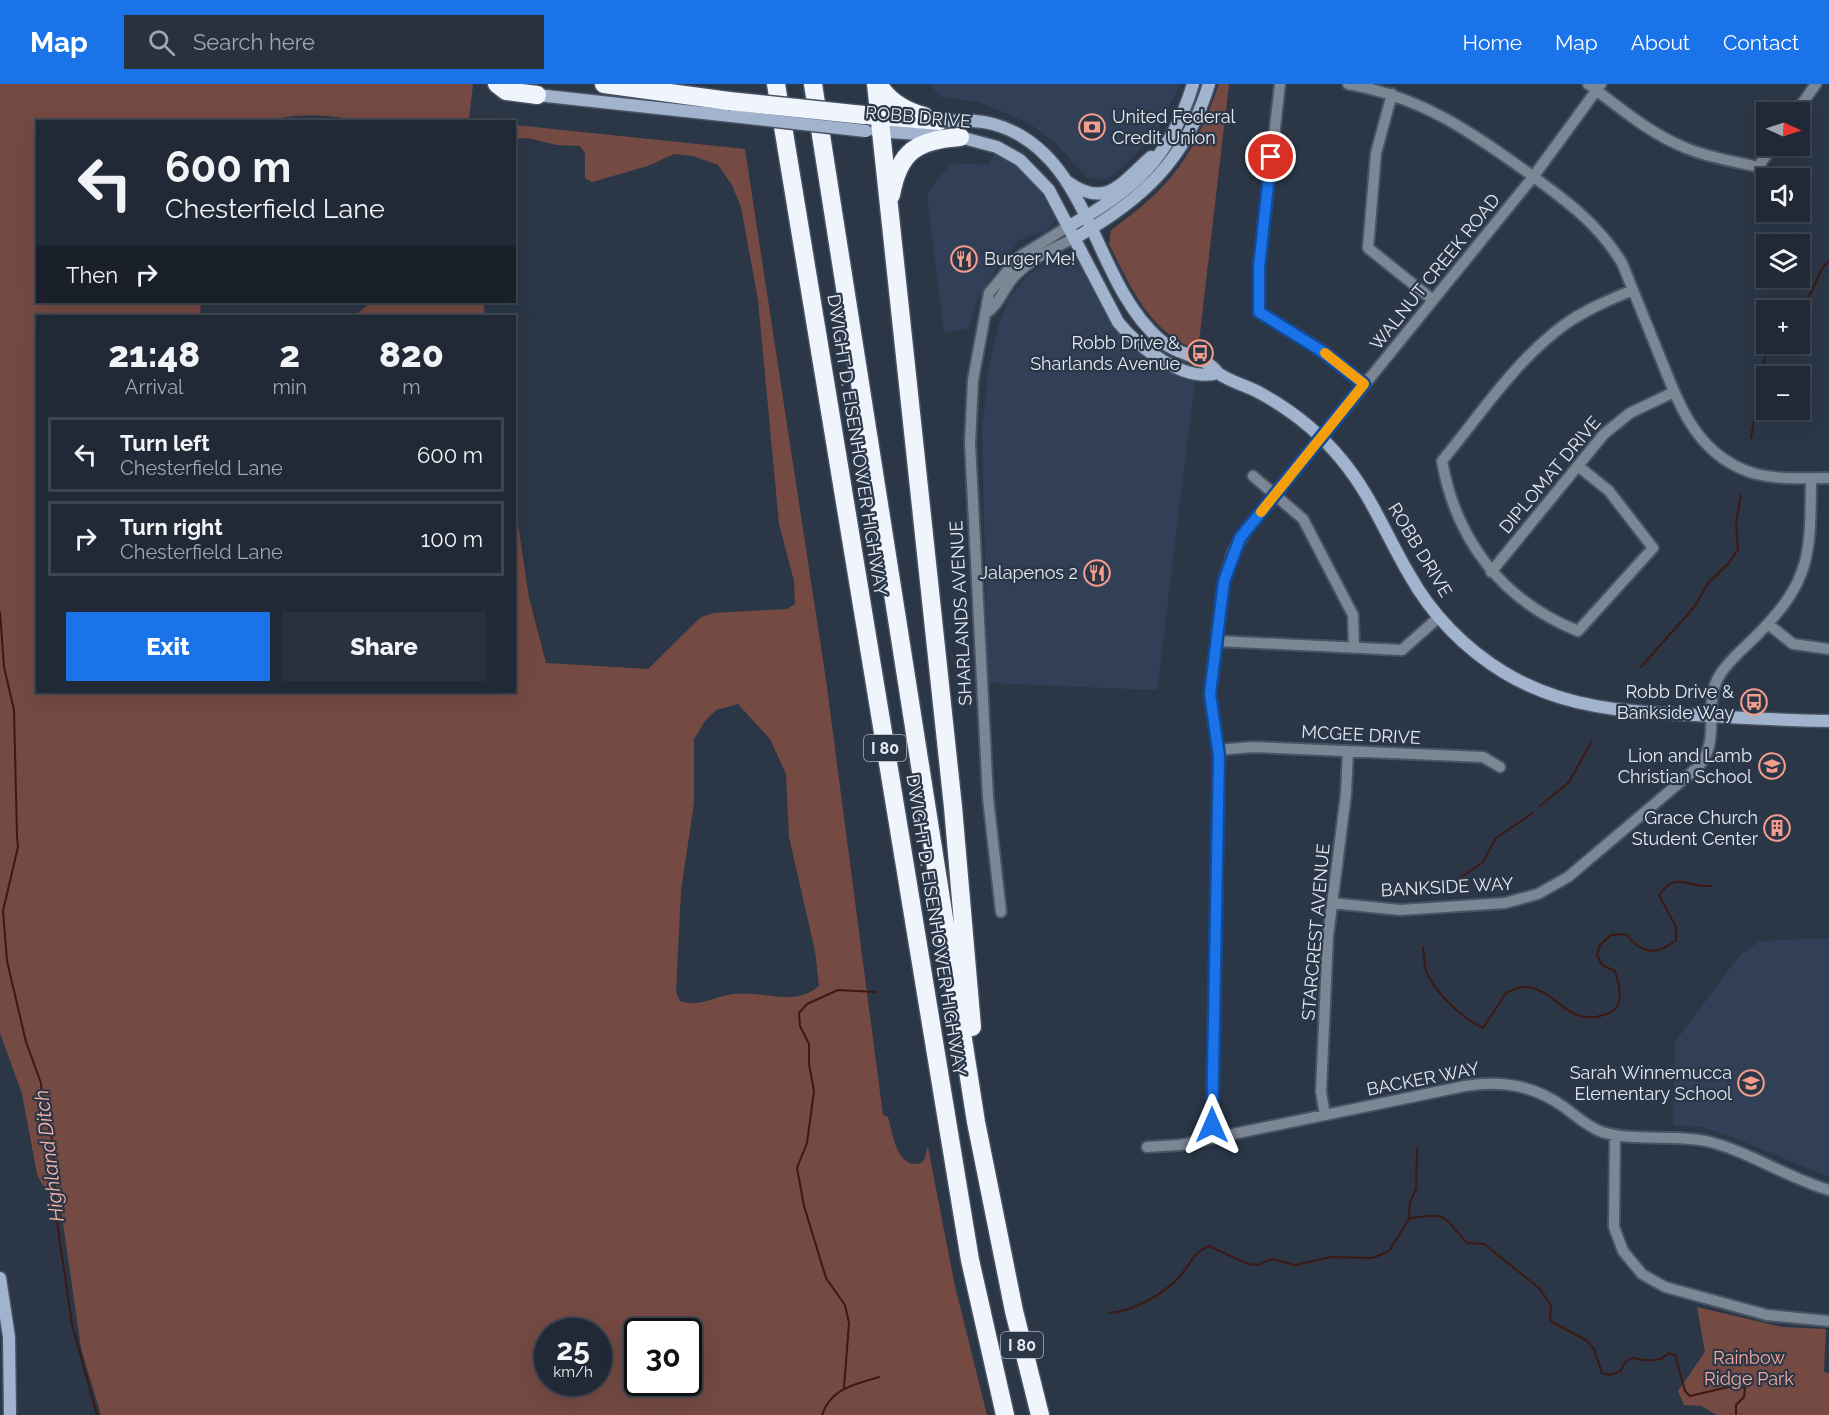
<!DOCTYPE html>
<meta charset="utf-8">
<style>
body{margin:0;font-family:Raleway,sans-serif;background:#28313d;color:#f1f3f6;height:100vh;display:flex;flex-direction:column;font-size:22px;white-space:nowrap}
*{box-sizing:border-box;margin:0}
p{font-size:20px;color:#a2a6ad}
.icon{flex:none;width:33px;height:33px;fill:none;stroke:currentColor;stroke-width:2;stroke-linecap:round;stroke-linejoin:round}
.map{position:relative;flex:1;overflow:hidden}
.panel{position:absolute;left:36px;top:231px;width:480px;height:378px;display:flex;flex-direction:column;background:#202935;border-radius:0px;box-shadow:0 6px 24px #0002,0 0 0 2px #3d4550}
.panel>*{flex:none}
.banner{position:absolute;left:36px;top:36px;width:480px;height:183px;border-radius:0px;box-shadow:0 6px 24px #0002,0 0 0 2px #3d4550;background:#202935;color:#f1f3f6;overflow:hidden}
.needle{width:39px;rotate:93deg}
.buttons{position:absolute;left:1756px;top:18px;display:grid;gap:12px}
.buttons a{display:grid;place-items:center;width:54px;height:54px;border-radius:0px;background:#202935;box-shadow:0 6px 24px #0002,0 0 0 2px #3d4550;font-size:30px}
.speed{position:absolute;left:534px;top:1234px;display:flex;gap:12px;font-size:30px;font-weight:700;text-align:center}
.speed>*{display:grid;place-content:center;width:78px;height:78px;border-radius:50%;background:#202935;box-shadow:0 6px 24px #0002,0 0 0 2px #3d4550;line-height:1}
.speed small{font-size:15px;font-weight:400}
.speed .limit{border:3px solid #111;border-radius:9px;background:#fff;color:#111}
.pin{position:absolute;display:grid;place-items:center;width:51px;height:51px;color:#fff;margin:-26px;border:3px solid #fff;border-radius:50%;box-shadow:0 2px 6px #0007}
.me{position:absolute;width:66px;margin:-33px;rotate:0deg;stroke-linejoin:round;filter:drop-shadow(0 0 4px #0008)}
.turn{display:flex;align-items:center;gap:21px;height:126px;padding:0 30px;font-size:27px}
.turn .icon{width:78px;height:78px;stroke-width:2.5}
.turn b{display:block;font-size:42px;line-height:51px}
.then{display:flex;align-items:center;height:57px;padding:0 30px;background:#0003;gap:12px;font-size:22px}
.eta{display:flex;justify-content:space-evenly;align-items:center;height:102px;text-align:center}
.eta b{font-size:36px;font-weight:800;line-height:42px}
.cta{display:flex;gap:12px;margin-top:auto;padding:12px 30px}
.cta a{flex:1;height:69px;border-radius:0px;background:#1a73e8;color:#fff;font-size:24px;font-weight:800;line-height:69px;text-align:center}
.cta a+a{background:#28313d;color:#f1f3f6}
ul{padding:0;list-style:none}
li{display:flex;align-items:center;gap:18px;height:75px;margin:0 12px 9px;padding:0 18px;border:3px solid #3d4550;border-radius:0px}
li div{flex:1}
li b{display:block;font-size:22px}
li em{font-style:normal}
header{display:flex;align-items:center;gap:36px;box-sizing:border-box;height:84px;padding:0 30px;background:#1a73e8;color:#fff}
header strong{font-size:28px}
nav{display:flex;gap:33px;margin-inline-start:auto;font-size:21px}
.search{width:420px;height:54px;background:#28313d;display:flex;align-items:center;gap:15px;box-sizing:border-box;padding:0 21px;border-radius:0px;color:#a2a6ad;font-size:22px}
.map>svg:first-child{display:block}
</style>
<header>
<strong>Map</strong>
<div class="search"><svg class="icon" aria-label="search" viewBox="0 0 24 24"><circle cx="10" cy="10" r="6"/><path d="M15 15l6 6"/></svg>Search here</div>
<nav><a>Home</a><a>Map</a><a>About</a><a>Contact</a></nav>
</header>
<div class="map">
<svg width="1829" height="1331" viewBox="0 0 1829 1331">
<rect width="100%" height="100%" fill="#2b3747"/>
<path fill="#314056" d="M 930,0 L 1180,0 L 1158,46 L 1127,79 L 1111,93 L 1103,96 L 1087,93 L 1054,58 L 1029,39 L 978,18 L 940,13 Z
M 995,69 L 1024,87 L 1039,103 L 1056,135 L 1047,146 L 1020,156 L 997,183 L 977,217 L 969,244 L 944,249 L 927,110 L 951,79 L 988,81 Z
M 1059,170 L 1069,170 L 1075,173 L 1107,234 L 1130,262 L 1160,284 L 1195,298 L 1157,606 L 988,599 L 982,349 L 988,290 L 997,246 L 1009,214 L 1027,192 Z
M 1829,854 L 1829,1093 L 1730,1052 L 1702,1043 L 1673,1041 L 1675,958 L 1740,871 L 1760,857 Z"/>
<path fill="#744a43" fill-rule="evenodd" d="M 0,0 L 473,0 L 469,36 L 481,37 L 363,38 C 345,32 288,27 272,38 L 38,38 L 38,218 L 201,218 L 200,232 L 38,232 L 38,608 L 514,608 L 515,420 L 529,514 L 546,579 L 648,585 L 701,533 L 714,529 L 787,525 L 795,520 L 794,497 L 779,440 L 758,216 L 741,123 L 732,101 L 718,81 L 693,72 L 674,70 L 648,82 L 592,98 L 585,94 L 585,69 L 580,62 L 557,61 L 528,54 L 515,55 L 515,41 L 745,65 L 826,596 L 883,1031 L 888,1033 C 892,1047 896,1080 915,1080 C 918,1080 922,1079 924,1076 C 926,1073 926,1067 928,1063 L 954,1198 L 987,1331 L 101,1331 L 81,1264 L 60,1118 L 42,1100 L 37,1090 L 22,1010 L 0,949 ZM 738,620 L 770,655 L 786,690 L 789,753 L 815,867 L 819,902 C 793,924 764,906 734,910 C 715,912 699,924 680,917 L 676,908 L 681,807 L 694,719 L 694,655 L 705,637 L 716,626 ZM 548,1248 L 598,1248 L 598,1299 L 548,1299 ZM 638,1248 L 688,1248 L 688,1299 L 638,1299 Z
M 1219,0 L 1229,0 L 1198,266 C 1149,249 1131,203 1109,160 L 1111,146 C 1173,102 1194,71 1219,0 Z
M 372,218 L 483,218 L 485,232 L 354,232 Z
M 1697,1223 L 1782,1243 L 1826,1245 L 1824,1288 L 1829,1289 L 1829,1331 L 1717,1331 L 1701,1322 L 1684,1321 L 1678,1307 L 1705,1268 Z"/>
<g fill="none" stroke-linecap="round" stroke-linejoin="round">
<path stroke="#3d1913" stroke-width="2" d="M 1800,231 L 1823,183 L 1829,177
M 1751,354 L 1765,272 L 1776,260
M 0,528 L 4,583 L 14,626 L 17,752 L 18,763 L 3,827 L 7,877 L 26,958 L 41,999 L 42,1017 L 52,1055 L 57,1138 L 72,1240 L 97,1331
M 1641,583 L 1695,522 L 1708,499 L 1728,480 L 1738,465 L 1736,439 L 1741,411
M 1540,722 L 1569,698 L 1591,658
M 1460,794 L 1483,778 L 1496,754 L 1533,729
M 1423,863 C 1424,871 1424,880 1426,887 C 1435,909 1462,934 1483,944 L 1506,909 C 1511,907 1518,903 1524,903 C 1557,903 1566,947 1609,929 C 1626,922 1619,901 1615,887 L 1602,881 L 1597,871 L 1600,861 L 1611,851 L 1626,850 C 1641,870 1657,872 1676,856 L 1676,843 L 1659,811 C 1677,786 1687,804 1711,802
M 1409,1135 L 1410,1118 L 1416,1105 L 1417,1065
M 1110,1229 C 1134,1227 1164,1210 1180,1192 C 1191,1180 1192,1169 1209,1162 L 1248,1180 L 1257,1181 L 1272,1175 L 1295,1181 L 1331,1173 L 1373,1174 L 1389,1167 L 1409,1135 C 1449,1127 1443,1133 1467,1159 L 1484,1160 L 1539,1204 L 1551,1221 L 1550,1237 L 1586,1256 L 1594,1265 L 1602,1289 L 1610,1291 L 1621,1287 L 1625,1278 L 1632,1274 C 1645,1276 1658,1280 1669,1269 L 1675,1271 L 1685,1307 L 1690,1312 L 1737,1301 L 1745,1304 L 1744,1313 L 1736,1321 L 1736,1331
M 844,1304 L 849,1239 L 845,1221 L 826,1194 L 804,1122 L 797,1084 L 807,1059 L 814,1007 L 809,980 L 809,960 L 800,942 L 799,929 L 807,920 L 838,906 L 876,908
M 822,1331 C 831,1304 854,1301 879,1293"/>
<g stroke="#485363" stroke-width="14">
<path id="street" d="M 1280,0 L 1259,183 L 1259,228 L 1320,265 L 1364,300
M 1348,0 C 1421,13 1468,46 1527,88 C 1564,115 1598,139 1622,179 C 1634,209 1646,238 1658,268 C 1679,320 1696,373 1756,390 C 1780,396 1805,394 1829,394
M 1588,0 C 1619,23 1650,50 1686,64 C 1709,74 1734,77 1758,83 L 1773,62
M 1392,10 L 1376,69 L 1368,164 L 1433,216
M 1796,28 L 1816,0
M 986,229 C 998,222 1003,206 1012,195 C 1028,176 1053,164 1075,154
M 1578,382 L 1609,407 L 1653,464 L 1578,547 C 1503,517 1456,457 1442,377 C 1480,331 1515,277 1564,241 C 1585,226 1609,216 1633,206
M 1253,392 L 1303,435 L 1353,531 L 1354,564
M 1491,488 L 1604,350 L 1630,329 L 1674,308
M 1768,540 L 1793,560 L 1829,565
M 1217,557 L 1402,566 L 1439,533
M 1218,666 L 1252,663 L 1483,673 L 1500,683
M 1332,819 L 1400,826 L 1505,819 L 1538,810 L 1568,793 L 1698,683 C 1721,657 1704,624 1717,596 C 1726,578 1747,562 1760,548 C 1813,494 1810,466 1811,394
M 1001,828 L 988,714 L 970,359 L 973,296 L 989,209 L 1019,173 L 1069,142
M 1325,1031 L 1321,1008 L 1328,852 L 1346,710 L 1348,667
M 1615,1051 L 1614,1143 L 1623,1167 L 1642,1190 L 1665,1203 L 1767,1231 L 1829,1237
M 1212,1055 L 1219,672 L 1210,610 L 1224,497 L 1233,468 L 1249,443 L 1533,93 L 1601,0
M 1147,1063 L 1180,1061 L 1465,1002 C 1501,996 1533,1001 1564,1023 C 1576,1032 1588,1043 1602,1048 C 1635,1058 1672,1050 1706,1057 C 1749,1067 1787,1094 1829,1106"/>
</g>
<g stroke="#485363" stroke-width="15">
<path id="secondary" d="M 537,11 L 731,32
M 940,37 C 958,37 976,35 993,40 C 1091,67 1091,195 1159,255 C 1174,269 1193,270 1210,281 C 1214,283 1215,286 1218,289 C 1230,298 1248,302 1260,309 C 1291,326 1319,348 1341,375 C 1370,409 1386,451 1409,490 C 1431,530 1465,565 1505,589 C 1565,625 1628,628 1695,631 C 1740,634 1784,636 1829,637
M 876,47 L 960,53 L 997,63 L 1020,76 L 1049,106 L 1118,238 C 1138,263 1184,299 1218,289
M 1068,98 C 1107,126 1122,98 1151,73
M 1069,142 C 1134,107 1171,73 1193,0
M 1075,154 C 1142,116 1186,76 1209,0
M 0,1194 L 9,1253 L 10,1331"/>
</g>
<g stroke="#485363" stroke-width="21">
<path id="highway" d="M 497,0 L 506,7 L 537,11
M 604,0 L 729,17
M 776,0 L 970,1176 L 1005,1331
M 813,0 L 976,1038 L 1014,1227 L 1040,1331
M 876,0 L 953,723 L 972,943
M 878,0 C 889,18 905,27 924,32
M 866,31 L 940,37
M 891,111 C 899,67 917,56 960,53"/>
</g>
<use href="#street" stroke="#7c8796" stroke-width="10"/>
<use href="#secondary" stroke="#a2b4cd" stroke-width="12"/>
<use href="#highway" stroke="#f0f5fd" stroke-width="18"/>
<g stroke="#485363" stroke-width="15" stroke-linecap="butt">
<path id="secondary-bridge" d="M 731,32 L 866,47"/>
</g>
<g stroke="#485363" stroke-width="21" stroke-linecap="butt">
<path id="highway-bridge" d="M 729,17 L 864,31"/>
</g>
<use href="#secondary-bridge" stroke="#a2b4cd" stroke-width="12"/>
<use href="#highway-bridge" stroke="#f0f5fd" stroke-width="18"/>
</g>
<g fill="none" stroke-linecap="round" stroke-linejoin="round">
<g stroke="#114b97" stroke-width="15">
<path id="route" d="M 1212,1041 L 1219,672 L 1210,610 L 1224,497 L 1240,454 L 1364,300 L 1320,266 L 1259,228 L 1259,183 L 1271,73"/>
</g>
<use href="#route" stroke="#1a73e8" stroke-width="10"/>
<path stroke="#f59e0b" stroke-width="10" d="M 1261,428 L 1364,300 L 1325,269"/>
</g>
<defs>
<g id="bank-ring" transform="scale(1.35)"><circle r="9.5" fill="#2b3747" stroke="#f49d8d" stroke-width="1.5"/><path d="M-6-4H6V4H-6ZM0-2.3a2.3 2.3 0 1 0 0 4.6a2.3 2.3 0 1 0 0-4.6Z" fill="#f49d8d"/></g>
<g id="restaurant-ring" transform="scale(1.35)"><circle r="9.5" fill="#2b3747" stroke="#f49d8d" stroke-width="1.5"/><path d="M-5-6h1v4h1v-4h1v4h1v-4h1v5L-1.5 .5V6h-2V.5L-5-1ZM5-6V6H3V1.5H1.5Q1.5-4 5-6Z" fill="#f49d8d"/></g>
<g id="bus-ring" transform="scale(1.35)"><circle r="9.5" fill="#2b3747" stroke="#f49d8d" stroke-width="1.5"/><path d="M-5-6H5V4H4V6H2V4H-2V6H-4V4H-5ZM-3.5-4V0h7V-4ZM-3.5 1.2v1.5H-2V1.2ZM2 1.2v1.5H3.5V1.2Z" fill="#f49d8d"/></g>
<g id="school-ring" transform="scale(1.35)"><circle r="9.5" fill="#2b3747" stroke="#f49d8d" stroke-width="1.5"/><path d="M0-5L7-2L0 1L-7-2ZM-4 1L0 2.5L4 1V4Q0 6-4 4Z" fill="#f49d8d"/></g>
<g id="building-ring" transform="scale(1.35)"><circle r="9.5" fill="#2b3747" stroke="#f49d8d" stroke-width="1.5"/><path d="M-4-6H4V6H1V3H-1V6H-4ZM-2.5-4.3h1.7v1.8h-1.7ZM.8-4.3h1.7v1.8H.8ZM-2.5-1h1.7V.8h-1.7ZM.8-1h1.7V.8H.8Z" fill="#f49d8d"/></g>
</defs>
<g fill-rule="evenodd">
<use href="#bank-ring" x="1092" y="43"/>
<use href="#restaurant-ring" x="964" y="175"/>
<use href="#bus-ring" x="1200" y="269"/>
<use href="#restaurant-ring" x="1097" y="489"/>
<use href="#bus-ring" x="1754" y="618"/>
<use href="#school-ring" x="1772" y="682"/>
<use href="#building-ring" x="1777" y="744"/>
<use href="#school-ring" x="1751" y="999"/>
</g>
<g text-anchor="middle" stroke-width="4.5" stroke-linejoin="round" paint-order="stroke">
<g fill="#2b3747" stroke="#abb4bf" stroke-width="1.5">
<rect x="864" y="651" width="42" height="26" rx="4.5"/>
<rect x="1001" y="1248" width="42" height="26" rx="4.5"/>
</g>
<g font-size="16" font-weight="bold" fill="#e2e9f3">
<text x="885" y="670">I 80</text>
<text x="1022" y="1267">I 80</text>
</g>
<g font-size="18" fill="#e2e9f3" stroke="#2b3747">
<text transform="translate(918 33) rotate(5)" y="6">ROBB DRIVE</text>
<text transform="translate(1435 188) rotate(-51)" y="6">WALNUT CREEK ROAD</text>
<text transform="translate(857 361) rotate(81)" y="6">DWIGHT D. EISENHOWER HIGHWAY</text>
<text transform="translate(1550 391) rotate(-50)" y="6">DIPLOMAT DRIVE</text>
<text transform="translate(1420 466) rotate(59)" y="6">ROBB DRIVE</text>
<text transform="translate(961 529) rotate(-93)" y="6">SHARLANDS AVENUE</text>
<text transform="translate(1361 651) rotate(3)" y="6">MCGEE DRIVE</text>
<text transform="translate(1447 803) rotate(-3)" y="6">BANKSIDE WAY</text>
<text transform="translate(936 841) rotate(81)" y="6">DWIGHT D. EISENHOWER HIGHWAY</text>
<text transform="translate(1316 848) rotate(-85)" y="6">STARCREST AVENUE</text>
<text transform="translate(1423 995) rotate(-11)" y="6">BACKER WAY</text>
</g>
<g font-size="18" fill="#e2e9f3" stroke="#2b3747" text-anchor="end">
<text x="1112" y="39" text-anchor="start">United Federal<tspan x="1112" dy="21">Credit Union</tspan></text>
<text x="984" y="181" text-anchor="start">Burger Me!</text>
<text x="1180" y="265">Robb Drive &amp;<tspan x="1180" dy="21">Sharlands Avenue</tspan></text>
<text x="1078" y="495">Jalapenos 2</text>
<text x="1734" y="614">Robb Drive &amp;<tspan x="1734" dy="21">Bankside Way</tspan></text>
<text x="1752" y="678">Lion and Lamb<tspan x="1752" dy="21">Christian School</tspan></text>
<text x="1758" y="740">Grace Church<tspan x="1758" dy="21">Student Center</tspan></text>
<text x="1732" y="995">Sarah Winnemucca<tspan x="1732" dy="21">Elementary School</tspan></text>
</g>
<g font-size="18" fill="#f2a99b" stroke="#2b3747">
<text x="1749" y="1280">Rainbow<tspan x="1749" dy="21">Ridge Park</tspan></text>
</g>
<g font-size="20" font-style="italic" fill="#ffb5a7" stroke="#2b3747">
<text transform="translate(49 1072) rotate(-97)" y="7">Highland Ditch</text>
</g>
</g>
</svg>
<div class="buttons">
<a><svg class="needle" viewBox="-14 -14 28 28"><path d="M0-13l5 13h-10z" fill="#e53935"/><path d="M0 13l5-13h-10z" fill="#a2a6ad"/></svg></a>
<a><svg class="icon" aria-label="sound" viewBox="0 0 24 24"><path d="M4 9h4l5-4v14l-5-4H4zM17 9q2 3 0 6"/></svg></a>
<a><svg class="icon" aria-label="layers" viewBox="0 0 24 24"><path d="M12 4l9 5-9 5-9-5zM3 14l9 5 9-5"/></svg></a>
<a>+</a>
<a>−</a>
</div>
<div class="speed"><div>25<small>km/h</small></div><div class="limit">30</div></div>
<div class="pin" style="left:1271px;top:73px;background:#d93025"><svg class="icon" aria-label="arrive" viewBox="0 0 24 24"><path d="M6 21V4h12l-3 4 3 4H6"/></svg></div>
<svg class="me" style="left:1212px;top:1041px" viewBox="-20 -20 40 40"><path d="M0-17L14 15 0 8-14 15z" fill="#1a73e8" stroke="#fff" stroke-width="4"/></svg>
<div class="banner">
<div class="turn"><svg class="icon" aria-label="left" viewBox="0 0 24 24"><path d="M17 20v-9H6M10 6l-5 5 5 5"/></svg><div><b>600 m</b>Chesterfield Lane</div></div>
<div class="then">Then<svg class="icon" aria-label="right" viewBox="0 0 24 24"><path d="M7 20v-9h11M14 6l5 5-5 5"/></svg></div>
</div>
<section class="panel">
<div class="eta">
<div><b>21:48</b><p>Arrival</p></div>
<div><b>2</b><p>min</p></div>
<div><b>820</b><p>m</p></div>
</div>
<ul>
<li><svg class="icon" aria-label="left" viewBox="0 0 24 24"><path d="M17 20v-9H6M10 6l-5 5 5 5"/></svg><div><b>Turn left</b><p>Chesterfield Lane</p></div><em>600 m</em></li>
<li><svg class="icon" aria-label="right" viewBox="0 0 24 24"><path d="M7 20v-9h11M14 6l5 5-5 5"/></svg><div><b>Turn right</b><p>Chesterfield Lane</p></div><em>100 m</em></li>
</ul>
<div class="cta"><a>Exit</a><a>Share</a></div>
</section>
</div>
